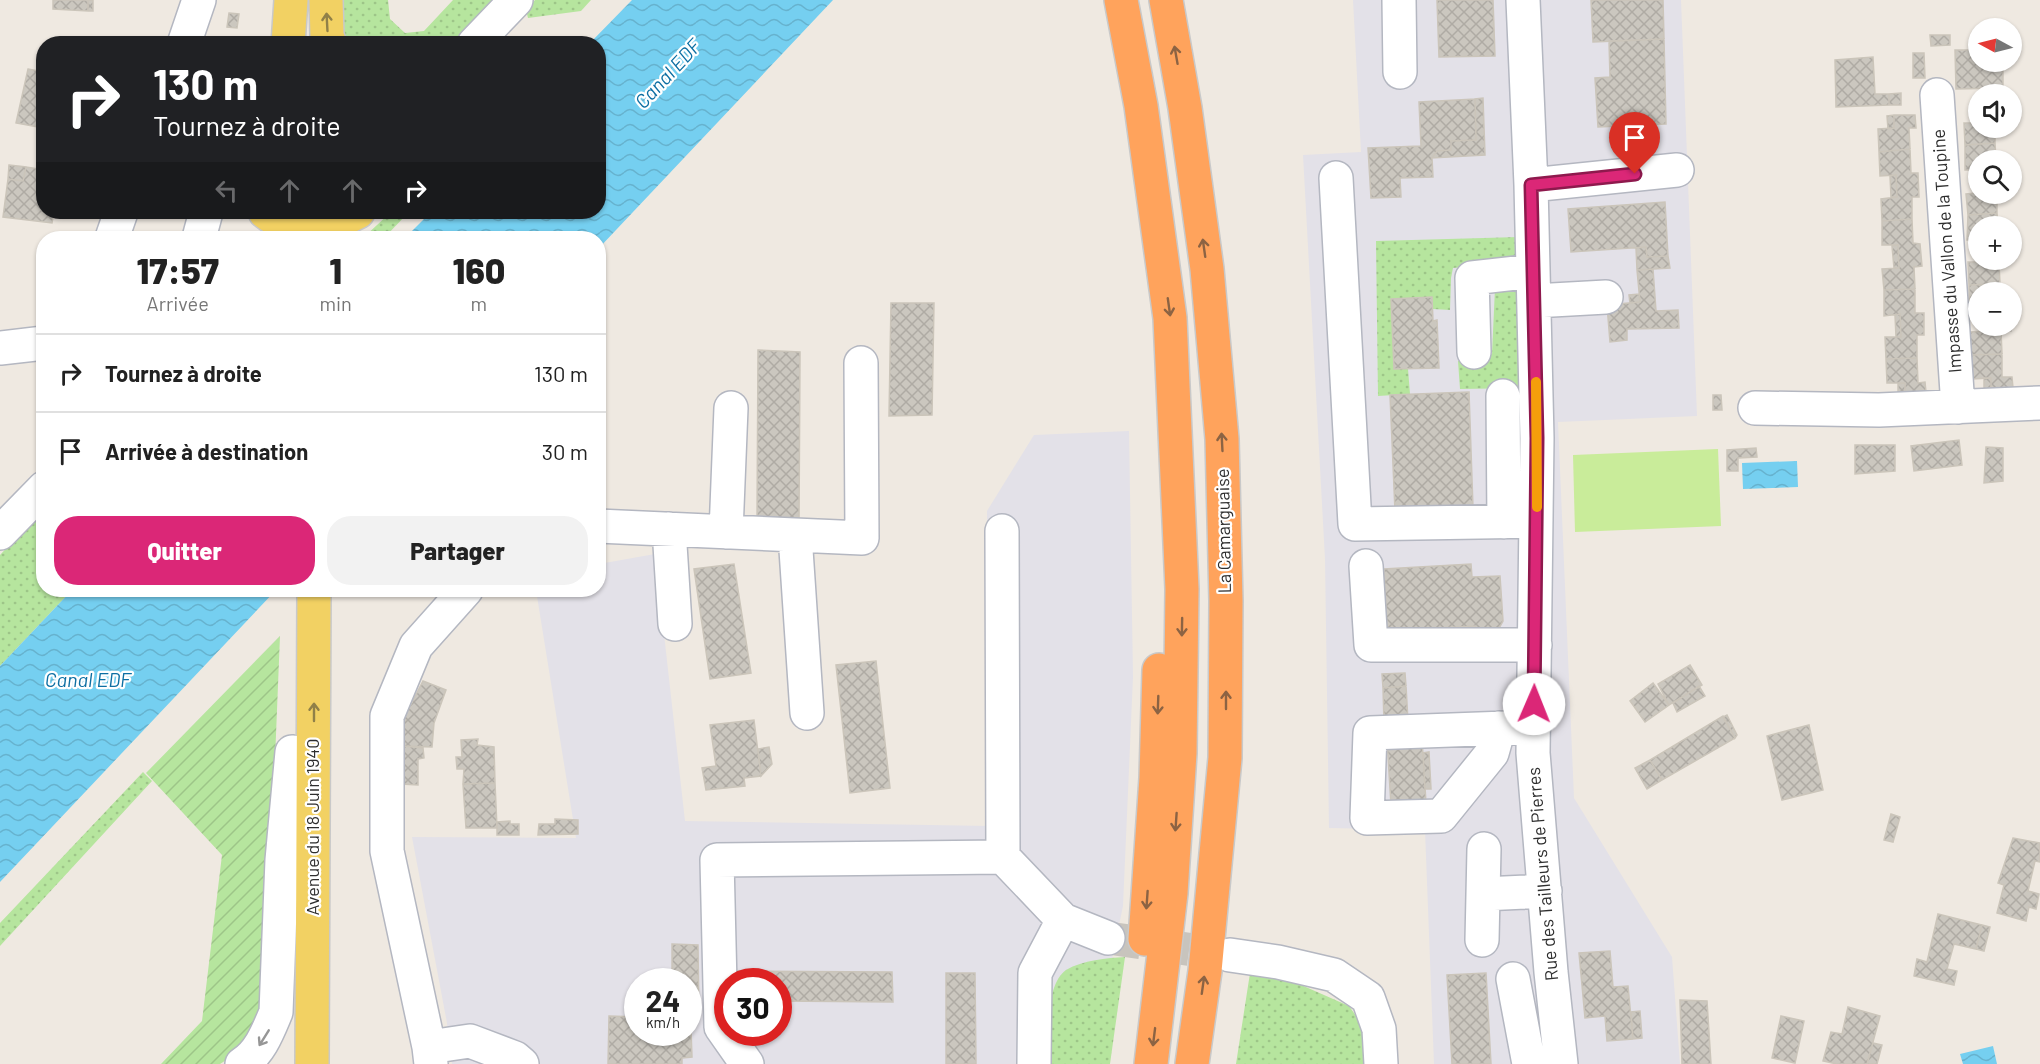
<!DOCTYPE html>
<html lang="fr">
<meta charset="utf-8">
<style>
body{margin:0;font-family:Barlow,sans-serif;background:#f2f2f2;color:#222;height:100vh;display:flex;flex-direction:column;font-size:22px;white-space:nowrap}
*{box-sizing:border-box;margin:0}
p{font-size:20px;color:#767676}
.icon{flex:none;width:33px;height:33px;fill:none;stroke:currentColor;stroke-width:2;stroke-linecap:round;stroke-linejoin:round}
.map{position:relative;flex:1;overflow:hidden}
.sheet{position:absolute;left:36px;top:231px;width:570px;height:366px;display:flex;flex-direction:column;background:#fff;border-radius:24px;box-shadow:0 2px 4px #0004}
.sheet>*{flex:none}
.top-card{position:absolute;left:36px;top:36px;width:570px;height:183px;border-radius:24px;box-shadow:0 2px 4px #0004;background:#202124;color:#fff;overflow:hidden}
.needle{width:39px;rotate:277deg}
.controls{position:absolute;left:1968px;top:18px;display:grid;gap:12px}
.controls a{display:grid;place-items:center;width:54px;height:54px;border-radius:50%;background:#fff;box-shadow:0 2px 4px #0004;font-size:30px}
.speed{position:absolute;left:624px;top:968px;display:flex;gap:12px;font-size:30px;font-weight:700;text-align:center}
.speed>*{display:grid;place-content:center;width:78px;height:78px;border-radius:50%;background:#fff;box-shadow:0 2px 4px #0004;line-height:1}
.speed small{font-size:15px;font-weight:400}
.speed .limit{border:9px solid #d22;background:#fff;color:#111}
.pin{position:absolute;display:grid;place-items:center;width:51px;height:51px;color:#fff;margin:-62px -26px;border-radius:50% 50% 50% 0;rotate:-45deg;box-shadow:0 0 6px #0007}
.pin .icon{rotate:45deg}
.me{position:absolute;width:66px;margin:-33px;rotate:1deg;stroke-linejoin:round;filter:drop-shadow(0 0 4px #0008)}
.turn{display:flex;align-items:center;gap:21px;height:126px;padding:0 18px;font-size:27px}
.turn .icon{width:78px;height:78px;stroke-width:2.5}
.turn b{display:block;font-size:42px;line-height:51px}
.lanes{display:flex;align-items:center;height:57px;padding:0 18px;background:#0003;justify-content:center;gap:30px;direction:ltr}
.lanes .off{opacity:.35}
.eta{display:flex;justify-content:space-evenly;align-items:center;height:102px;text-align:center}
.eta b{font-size:36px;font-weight:800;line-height:42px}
.primary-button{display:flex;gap:12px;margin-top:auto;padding:12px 18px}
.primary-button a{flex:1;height:69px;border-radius:24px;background:#db2777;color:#fff;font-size:24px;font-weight:800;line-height:69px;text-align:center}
.primary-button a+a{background:#f2f2f2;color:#222}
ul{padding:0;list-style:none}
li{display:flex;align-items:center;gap:18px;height:78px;padding:0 18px;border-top:2px solid #e0e0e0}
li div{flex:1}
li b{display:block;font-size:22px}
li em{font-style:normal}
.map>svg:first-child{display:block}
</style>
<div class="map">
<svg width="2040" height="1064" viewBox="0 0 2040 1064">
<defs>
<pattern id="grass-dots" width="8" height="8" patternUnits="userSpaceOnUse" patternTransform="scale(1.5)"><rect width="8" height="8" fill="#b6e59e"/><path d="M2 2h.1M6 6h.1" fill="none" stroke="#9dc588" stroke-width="1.8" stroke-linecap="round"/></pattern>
<pattern id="garden-furrows" width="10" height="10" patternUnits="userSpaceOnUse" patternTransform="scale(1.5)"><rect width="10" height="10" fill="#b6e59e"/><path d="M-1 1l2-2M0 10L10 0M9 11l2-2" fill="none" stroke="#9dc588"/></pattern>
<pattern id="water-waves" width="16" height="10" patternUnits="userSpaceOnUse" patternTransform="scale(1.5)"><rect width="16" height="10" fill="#75cff0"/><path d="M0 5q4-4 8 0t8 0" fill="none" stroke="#66b2ce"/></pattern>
<pattern id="building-cross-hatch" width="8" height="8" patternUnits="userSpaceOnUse" patternTransform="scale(1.5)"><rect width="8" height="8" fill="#cbc7bf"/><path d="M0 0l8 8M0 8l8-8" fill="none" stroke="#afaba4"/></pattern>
</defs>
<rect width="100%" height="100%" fill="#efe9e1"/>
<path fill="#e3e1e8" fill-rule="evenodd" d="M 1353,0 L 1681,0 L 1697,416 L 1558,422 L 1574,798 L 1672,957 L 1680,1064 L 1434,1064 L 1425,830 L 1329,828 L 1325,559 L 1303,155 L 1361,152 Z
M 1129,431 L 1133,677 L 1123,906 L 1090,1064 L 452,1064 L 447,1023 L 412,837 L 576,838 L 536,590 L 598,590 L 599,564 L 655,554 L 685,821 L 990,826 L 987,511 L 1034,435 ZM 638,981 L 688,981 L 688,1032 L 638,1032 ZM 728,981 L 778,981 L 778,1032 L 728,1032 Z"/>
<path fill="url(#grass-dots)" d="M 339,0 L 388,0 L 390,19 L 405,33 L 424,31 L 453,0 L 496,0 L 453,44 L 346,43 L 340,13 Z
M 535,0 L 591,0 L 581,11 L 528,18 L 526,10 Z
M 391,212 L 409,212 L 384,238 L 363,238 Z
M 1519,237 L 1520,262 L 1453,268 L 1451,278 L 1450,310 L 1433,309 L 1432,297 L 1391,299 L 1394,369 L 1408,369 L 1410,394 L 1378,396 L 1376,241 Z
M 1520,286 L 1524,388 L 1460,389 L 1458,361 L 1475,361 L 1485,354 L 1492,354 L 1495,288 Z
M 43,509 L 44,590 L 72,590 L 0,666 L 0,555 Z
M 143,772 L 152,781 L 0,946 L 0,923 Z
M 1125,957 L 1110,1064 L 1048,1064 C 1049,1039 1044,986 1066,970 C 1083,960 1107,958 1125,957 Z
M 1250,973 L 1299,984 L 1349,1006 L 1374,1041 L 1374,1064 L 1236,1064 Z"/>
<path fill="url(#garden-furrows)" d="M 280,636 L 265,1007 L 237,1053 L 220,1064 L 161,1064 L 202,1021 L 222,855 L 146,773 Z"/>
<path fill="#c9ec9a" d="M 1718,449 L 1721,526 L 1575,532 L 1573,455 Z"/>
<path fill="url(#water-waves)" d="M 632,0 L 833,0 L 599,248 L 598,238 L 405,238 L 431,212 L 598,212 L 598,44 L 590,43 Z
M 1797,461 L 1798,487 L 1743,489 L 1742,463 Z
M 72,590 L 276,590 L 0,882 L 0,666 Z
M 1993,1046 L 1997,1064 L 1963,1064 L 1960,1054 Z"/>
<path fill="url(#building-cross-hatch)" stroke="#cbc5ba" stroke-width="1.5" d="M 53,0 L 88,0 L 88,11 L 53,9 Z
M 88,0 L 93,0 L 93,11 L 88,11 Z
M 1437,0 L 1493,0 L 1495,56 L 1439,57 Z
M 1591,0 L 1663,0 L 1664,39 L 1593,42 Z
M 229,13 L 239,14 L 237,28 L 227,27 Z
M 1930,35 L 1950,35 L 1950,45 L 1931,46 Z
M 1664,39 L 1666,124 L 1598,127 L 1595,78 L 1610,77 L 1609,41 Z
M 1955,50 L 1978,50 L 1978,62 L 2003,62 L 2003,88 L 1956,89 Z
M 1913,53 L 1924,53 L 1925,78 L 1913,78 Z
M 1873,57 L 1875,94 L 1889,94 L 1889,105 L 1836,107 L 1835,60 Z
M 28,69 L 44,72 L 44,128 L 16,123 Z
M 1901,93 L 1901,105 L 1889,105 L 1889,94 Z
M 1483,98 L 1485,155 L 1432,158 L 1437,151 L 1451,150 L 1451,141 L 1476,140 L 1475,99 Z
M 1475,99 L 1476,140 L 1451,141 L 1451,150 L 1437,151 L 1432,158 L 1433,177 L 1400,178 L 1401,197 L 1371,198 L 1368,148 L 1421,146 L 1419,102 Z
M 1894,115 L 1894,128 L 1888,129 L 1887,116 Z
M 1894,115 L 1915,115 L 1916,128 L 1909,128 L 1910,149 L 1879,152 L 1878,129 L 1894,128 Z
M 1964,123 L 1978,123 L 1978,128 L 1995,128 L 1995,143 L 1965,145 Z
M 1995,143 L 1996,160 L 1978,160 L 1978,170 L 1965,170 L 1965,145 Z
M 1910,149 L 1911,173 L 1918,173 L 1919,197 L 1912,197 L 1912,219 L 1882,221 L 1881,199 L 1897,197 L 1896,175 L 1880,176 L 1879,152 Z
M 9,165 L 26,167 L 23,181 L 8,179 Z
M 26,167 L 44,170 L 44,212 L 54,212 L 52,223 L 3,217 L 8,179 L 23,181 Z
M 1896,175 L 1897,197 L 1891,197 L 1890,176 Z
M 1976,193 L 1997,194 L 1997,213 L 1968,215 L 1966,194 Z
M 1665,202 L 1668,256 L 1647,257 L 1646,247 L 1571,252 L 1568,209 Z
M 1997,213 L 1998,226 L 1978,226 L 1978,240 L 1967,240 L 1968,215 Z
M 1912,219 L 1913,243 L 1920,244 L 1922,266 L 1914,267 L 1915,289 L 1884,290 L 1882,269 L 1899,268 L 1898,245 L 1882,245 L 1882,221 Z
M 1898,245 L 1899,268 L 1894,268 L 1892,246 Z
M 1646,247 L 1647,257 L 1668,256 L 1670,268 L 1637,270 L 1636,248 Z
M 1986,260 L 2007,260 L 2007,262 L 1999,263 L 2000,284 L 1969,285 L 1968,262 L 1986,262 Z
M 1653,269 L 1656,311 L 1678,310 L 1679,328 L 1627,329 L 1627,340 L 1610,342 L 1607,305 L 1640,302 L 1637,270 Z
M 2000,284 L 2000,292 L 1978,292 L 1978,310 L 1969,310 L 1969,285 Z
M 1915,289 L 1915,313 L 1924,313 L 1924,335 L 1917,335 L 1917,358 L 1886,359 L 1885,337 L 1901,337 L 1900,314 L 1884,316 L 1884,290 Z
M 1639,294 L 1640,302 L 1630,303 L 1629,295 Z
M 1432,297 L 1433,321 L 1437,320 L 1439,368 L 1394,369 L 1391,299 Z
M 891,303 L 934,303 L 932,415 L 889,416 Z
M 1900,314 L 1901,337 L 1896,337 L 1895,315 Z
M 1988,326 L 2011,326 L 2011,331 L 2001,331 L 2002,354 L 1971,355 L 1969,332 L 1988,331 Z
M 758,350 L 800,352 L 799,525 L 757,524 Z
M 2002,354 L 2002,377 L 2012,377 L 2013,388 L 1991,388 L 1991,378 L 1972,379 L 1971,355 Z
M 1917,358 L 1918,383 L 1925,382 L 1926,392 L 1905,393 L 1905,383 L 1887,383 L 1886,359 Z
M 1984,378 L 1991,378 L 1991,388 L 1984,389 Z
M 1905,383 L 1905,393 L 1898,394 L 1898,384 Z
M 1469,392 L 1473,508 L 1395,511 L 1390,395 Z
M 1713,395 L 1721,395 L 1722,410 L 1713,410 Z
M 1959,440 L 1962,465 L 1914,471 L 1911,446 Z
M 1855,445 L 1895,445 L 1895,471 L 1855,474 Z
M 1986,447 L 2003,448 L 2003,481 L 1984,483 Z
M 1756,448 L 1757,457 L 1738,458 L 1738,471 L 1727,471 L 1727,450 Z
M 734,564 L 751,673 L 710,679 L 694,569 Z
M 1471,564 L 1472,577 L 1500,576 L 1503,621 L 1498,630 L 1475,634 L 1475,626 L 1387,631 L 1384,569 Z
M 876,661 L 890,788 L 850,793 L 836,665 Z
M 1690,665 L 1702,685 L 1669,705 L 1658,684 Z
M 1405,673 L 1406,686 L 1383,688 L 1382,674 Z
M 423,681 L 446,690 L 434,723 L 432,747 L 403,746 L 403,720 Z
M 1653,683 L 1669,705 L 1645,722 L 1630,701 Z
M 1406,686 L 1408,721 L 1384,722 L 1383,688 Z
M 1699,686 L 1705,696 L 1677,712 L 1673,703 Z
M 1727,715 L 1737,735 L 1735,738 L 1723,717 Z
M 1723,716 L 1735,738 L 1662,780 L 1650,760 Z
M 754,720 L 761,776 L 744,778 L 745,786 L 706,790 L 702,768 L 716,766 L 710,725 Z
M 1809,725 L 1823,790 L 1782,800 L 1767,736 Z
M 478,739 L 477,745 L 494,747 L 495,783 L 463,784 L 464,769 L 457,769 L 456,757 L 462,757 L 461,740 Z
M 1422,739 L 1426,803 L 1391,805 L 1387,740 Z
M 403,746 L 423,748 L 424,758 L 418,759 L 418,785 L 401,784 Z
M 769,747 L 772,764 L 761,776 L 758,749 Z
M 1429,752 L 1431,789 L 1425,789 L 1423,753 Z
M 1650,760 L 1662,780 L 1647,789 L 1635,768 Z
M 495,783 L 497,828 L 466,828 L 463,784 Z
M 1891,814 L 1900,817 L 1893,842 L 1884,840 Z
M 555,819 L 578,820 L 578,834 L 538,835 L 539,824 L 555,824 Z
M 510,821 L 510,824 L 519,824 L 519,835 L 497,835 L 497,822 Z
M 2013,838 L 2040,843 L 2040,862 L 2035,861 L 2028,891 L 2039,894 L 2036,909 L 2029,907 L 2026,921 L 1997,913 L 2004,885 L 1998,883 Z
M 1938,914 L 1982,925 L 1976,949 L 1954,944 L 1947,969 L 1957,971 L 1954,985 L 1914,976 L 1917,959 L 1927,962 Z
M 1982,925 L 1990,927 L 1984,951 L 1976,949 Z
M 672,944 L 698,945 L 699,1016 L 688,1017 L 688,981 L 672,981 Z
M 1610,951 L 1613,987 L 1628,986 L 1633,1039 L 1607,1041 L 1605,1016 L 1585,1018 L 1579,953 Z
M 726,971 L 892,972 L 893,1002 L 778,1001 L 778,981 L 728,981 Z
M 946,973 L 975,973 L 976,1064 L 946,1064 Z
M 1486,973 L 1491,1064 L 1452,1064 L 1447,975 Z
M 1680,1000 L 1707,1001 L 1711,1064 L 1682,1064 Z
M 1848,1007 L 1880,1016 L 1867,1064 L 1837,1064 L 1823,1061 L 1831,1032 L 1842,1034 Z
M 1640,1011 L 1642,1038 L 1633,1039 L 1631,1012 Z
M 609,1016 L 638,1017 L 638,1032 L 688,1032 L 688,1030 L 691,1030 L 692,1057 L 682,1058 L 682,1064 L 608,1064 Z
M 1781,1016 L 1804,1021 L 1795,1063 L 1772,1058 Z
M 1873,1043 L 1882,1045 L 1877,1064 L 1867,1064 Z"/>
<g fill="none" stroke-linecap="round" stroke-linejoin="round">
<path stroke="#c8c4bd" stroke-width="33" stroke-dasharray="33 16" stroke-linecap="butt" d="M 1108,938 L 1230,955"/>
<g stroke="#b4b7c1" stroke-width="36">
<path id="minor" d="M 1399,0 L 1400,72
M 1523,0 L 1531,185 L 1537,438 L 1533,753 L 1551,972 L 1561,1064
M 184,44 L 199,0
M 474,44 L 516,0
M 1937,95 L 1958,407
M 1336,178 L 1355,524 L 1536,521
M 1531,185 L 1677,170
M 112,238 L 121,212
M 199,238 L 206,212
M 1534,301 L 1606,297
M 0,348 L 44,343
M 1474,352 L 1472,278 L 1533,271
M 1503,396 L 1504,522
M 1755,408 L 1879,410 L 2040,403
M 598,526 L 862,538 L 861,363
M 669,529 L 675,624
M 1002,531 L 1003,857
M 726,532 L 731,408
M 0,533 L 44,488
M 795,535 L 807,713
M 1366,566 L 1371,645 L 1535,645
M 1499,728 L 1492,753 L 1441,816 L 1367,818 L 1370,733 L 1534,727
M 1483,894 L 1545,891
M 1063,920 L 1108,938
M 1482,940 L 1484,849
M 1230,955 L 1278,962 L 1334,975 L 1368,998 L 1379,1029 L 1381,1064
M 1513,979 L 1529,1064
M 429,1047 L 470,1041 L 515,1058 L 522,1064
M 242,1064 C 260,1053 268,1031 276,1012 L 282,860 L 292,752
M 431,1064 L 429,1047 L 387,851 L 387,716 L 416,646 L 466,590
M 747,1064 L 721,1027 L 717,860 L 1003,857 L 1063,920 L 1035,973 L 1034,1064"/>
</g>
<g stroke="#c9c9c9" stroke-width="36">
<path id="major" d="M 326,0 L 327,36 L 330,44
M 288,44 L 291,0
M 265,212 C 294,235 329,228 358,212
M 312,1064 L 314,590"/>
</g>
<g stroke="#c9c9c9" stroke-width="36">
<path id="highway" d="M 1121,0 L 1141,106 L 1170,318 L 1182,589 L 1180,753 L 1171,893 L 1151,1064
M 1166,0 L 1185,108 L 1207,269 L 1222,439 L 1226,601 L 1225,758 L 1205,971 L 1192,1064
M 1145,939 L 1156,778 L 1159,670"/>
</g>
<use href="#minor" stroke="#fff" stroke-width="33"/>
<use href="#major" stroke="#f2d163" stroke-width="33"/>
<use href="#highway" stroke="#ffa35c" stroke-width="33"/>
</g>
<defs><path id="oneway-shaft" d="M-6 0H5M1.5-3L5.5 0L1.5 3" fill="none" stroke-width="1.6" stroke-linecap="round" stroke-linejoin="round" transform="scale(1.5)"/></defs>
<g stroke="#908048">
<use href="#oneway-shaft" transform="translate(327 22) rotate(-93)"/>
<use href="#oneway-shaft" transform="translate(314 712) rotate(-90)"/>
</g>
<g stroke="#8c6343">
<use href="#oneway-shaft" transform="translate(1176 55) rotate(-100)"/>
<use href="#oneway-shaft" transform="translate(1204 248) rotate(-98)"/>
<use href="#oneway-shaft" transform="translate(1169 307) rotate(82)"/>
<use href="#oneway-shaft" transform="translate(1222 442) rotate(-93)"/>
<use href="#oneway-shaft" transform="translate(1182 627) rotate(91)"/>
<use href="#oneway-shaft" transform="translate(1226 700) rotate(-90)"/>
<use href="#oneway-shaft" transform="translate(1158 705) rotate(92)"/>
<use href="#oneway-shaft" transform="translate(1176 822) rotate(94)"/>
<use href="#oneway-shaft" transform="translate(1147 900) rotate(94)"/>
<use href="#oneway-shaft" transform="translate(1203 985) rotate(-82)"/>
<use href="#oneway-shaft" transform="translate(1154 1037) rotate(97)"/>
</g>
<use stroke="#969696" href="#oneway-shaft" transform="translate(264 1038) rotate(122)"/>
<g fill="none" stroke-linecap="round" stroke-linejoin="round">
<g stroke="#8e194d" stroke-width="15">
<path id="route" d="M 1534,704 L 1537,438 L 1531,185 L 1635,174"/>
</g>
<use href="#route" stroke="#db2777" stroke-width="10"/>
<path stroke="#f59e0b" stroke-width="10" d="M 1536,382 L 1537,507"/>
</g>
<g text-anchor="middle" stroke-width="4.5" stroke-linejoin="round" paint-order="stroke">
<g font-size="18" fill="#2e2e2e" stroke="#fff">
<text transform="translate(1947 251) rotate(-94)" y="6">Impasse du Vallon de la Toupine</text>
<text transform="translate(1224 531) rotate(-91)" y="6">La Camarguaise</text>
<text transform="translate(313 827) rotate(-90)" y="6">Avenue du 18 Juin 1940</text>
<text transform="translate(1543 874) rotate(-95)" y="6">Rue des Tailleurs de Pierres</text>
</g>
<g font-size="20" font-style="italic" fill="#0d6fa3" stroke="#fff">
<text transform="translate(668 74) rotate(-47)" y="7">Canal EDF</text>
<text x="88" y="687">Canal EDF</text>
</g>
</g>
</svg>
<div class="controls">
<a><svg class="needle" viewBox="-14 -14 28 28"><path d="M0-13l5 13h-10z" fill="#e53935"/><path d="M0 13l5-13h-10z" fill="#767676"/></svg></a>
<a><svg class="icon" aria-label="sound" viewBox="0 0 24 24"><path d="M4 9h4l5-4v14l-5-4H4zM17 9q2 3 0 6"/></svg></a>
<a><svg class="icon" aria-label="search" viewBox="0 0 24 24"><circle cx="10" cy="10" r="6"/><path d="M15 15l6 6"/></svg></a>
<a>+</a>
<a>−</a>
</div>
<div class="speed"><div>24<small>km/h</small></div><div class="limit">30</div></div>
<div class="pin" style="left:1635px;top:174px;background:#d93025"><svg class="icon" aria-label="arrive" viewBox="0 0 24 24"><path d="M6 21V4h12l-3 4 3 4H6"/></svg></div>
<svg class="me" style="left:1534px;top:704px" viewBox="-20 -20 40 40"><circle r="19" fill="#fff"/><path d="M0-13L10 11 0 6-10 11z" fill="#db2777"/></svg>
<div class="top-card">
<div class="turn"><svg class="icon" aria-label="right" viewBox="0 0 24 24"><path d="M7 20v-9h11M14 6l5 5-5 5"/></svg><div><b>130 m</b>Tournez à droite</div></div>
<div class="lanes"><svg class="icon off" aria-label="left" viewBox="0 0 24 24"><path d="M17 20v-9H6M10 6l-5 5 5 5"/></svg><svg class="icon off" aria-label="ahead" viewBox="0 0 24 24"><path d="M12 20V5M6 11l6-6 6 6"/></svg><svg class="icon off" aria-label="ahead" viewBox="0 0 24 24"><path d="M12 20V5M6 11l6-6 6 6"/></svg><svg class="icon" aria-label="right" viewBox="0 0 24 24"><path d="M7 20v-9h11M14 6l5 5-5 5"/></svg></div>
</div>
<section class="sheet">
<div class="eta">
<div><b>17:57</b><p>Arrivée</p></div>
<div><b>1</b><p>min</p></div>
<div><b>160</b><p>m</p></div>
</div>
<ul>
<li><svg class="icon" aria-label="right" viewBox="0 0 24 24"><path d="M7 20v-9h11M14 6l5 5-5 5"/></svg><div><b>Tournez à droite</b></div><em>130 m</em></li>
<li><svg class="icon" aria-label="arrive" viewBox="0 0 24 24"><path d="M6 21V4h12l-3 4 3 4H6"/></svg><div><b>Arrivée à destination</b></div><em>30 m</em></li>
</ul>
<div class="primary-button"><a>Quitter</a><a>Partager</a></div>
</section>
</div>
